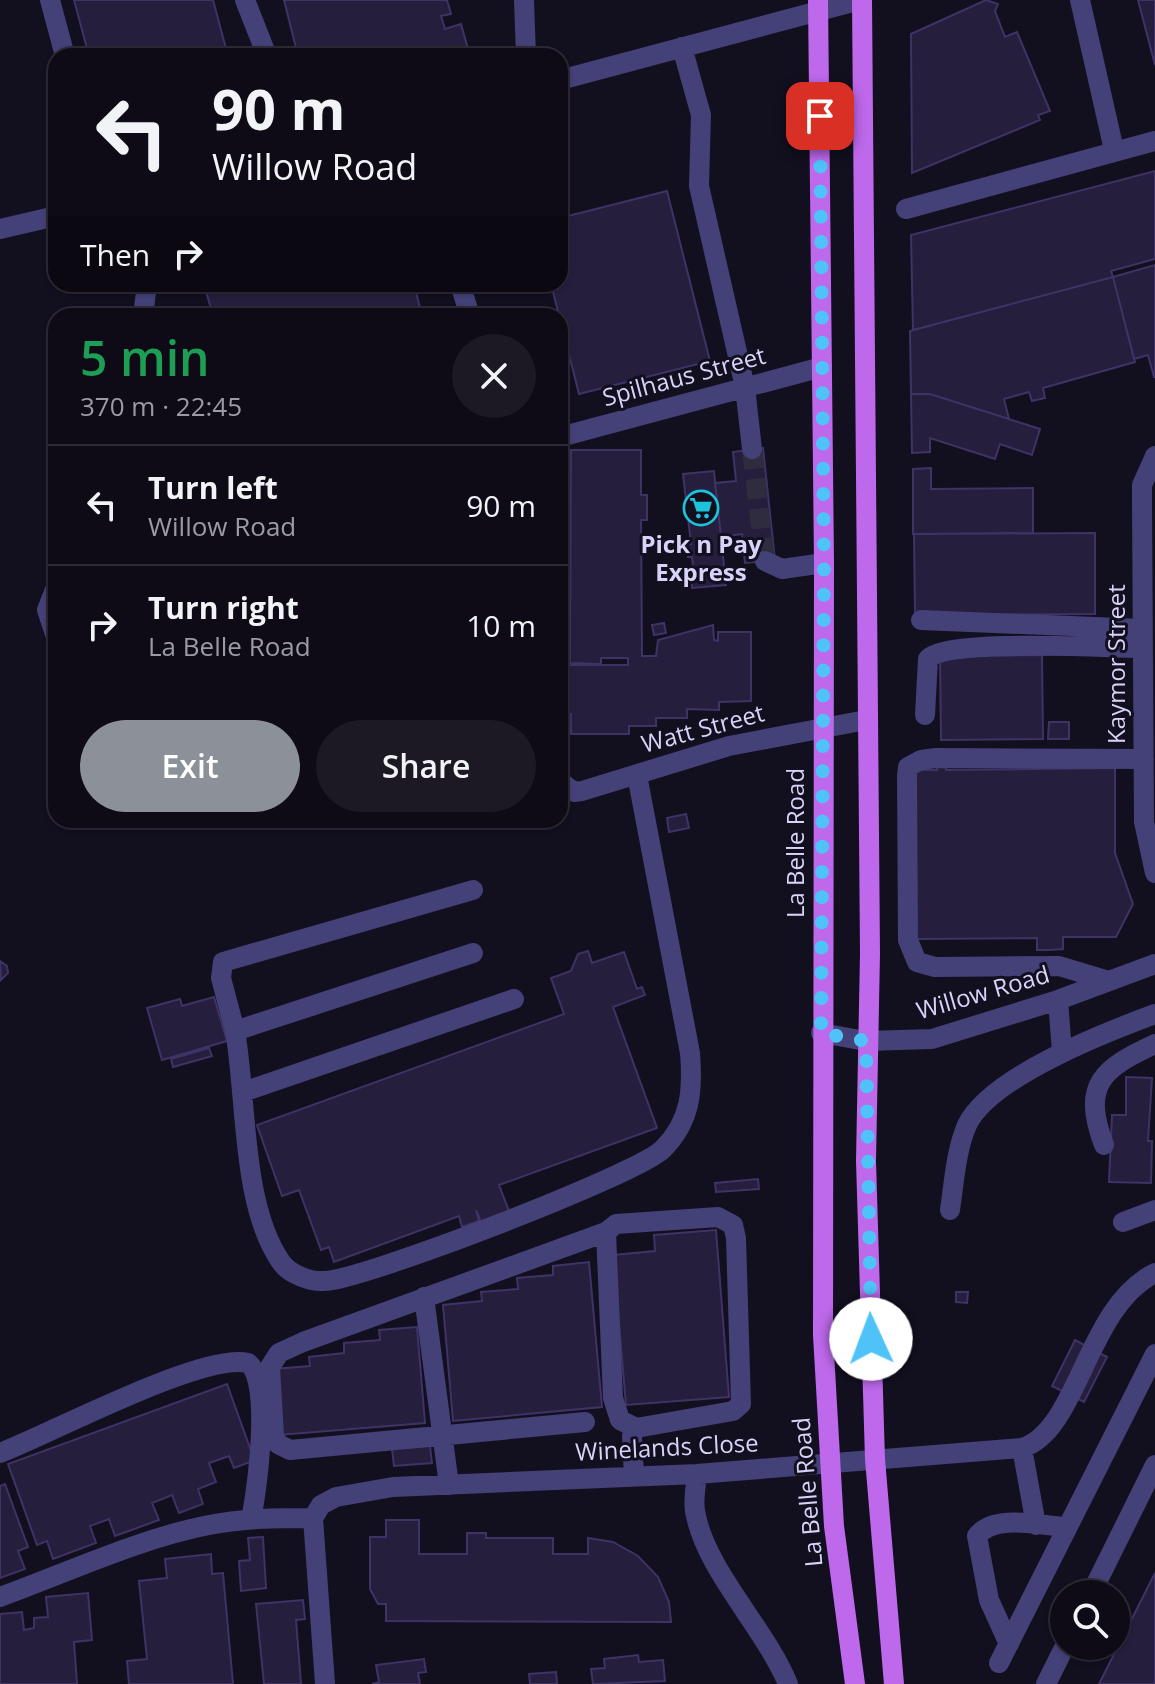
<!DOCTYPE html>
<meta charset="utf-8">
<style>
body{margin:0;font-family:"Open Sans",sans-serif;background:#1c1924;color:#f1f3f6;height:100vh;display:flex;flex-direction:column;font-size:30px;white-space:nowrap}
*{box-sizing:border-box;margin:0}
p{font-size:26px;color:#9b9ba1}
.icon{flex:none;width:44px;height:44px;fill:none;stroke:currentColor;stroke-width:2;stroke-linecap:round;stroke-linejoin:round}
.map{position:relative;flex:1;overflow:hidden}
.panel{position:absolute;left:48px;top:308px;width:520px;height:520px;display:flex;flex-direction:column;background:#0e0b17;border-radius:24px;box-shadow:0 2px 6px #0004,0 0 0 2px #2e2b36}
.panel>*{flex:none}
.banner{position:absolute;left:48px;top:48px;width:520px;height:244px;border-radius:24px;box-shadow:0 2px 6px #0004,0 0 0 2px #2e2b36;background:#0e0b17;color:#f1f3f6;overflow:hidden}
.tools{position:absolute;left:1050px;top:1580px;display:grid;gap:16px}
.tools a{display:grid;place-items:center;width:80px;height:80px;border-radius:50%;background:#0e0b17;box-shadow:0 2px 6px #0004,0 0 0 2px #2e2b36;font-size:40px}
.pin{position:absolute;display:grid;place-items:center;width:68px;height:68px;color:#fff;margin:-34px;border-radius:16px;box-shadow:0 4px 12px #0006}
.me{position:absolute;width:88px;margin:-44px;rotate:358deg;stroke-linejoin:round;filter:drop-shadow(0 0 6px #0008)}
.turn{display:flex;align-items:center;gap:28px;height:168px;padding:0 32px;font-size:36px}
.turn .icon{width:104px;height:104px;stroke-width:2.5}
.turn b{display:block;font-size:56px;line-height:68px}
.then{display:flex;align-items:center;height:76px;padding:0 32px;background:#0003;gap:16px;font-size:30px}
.round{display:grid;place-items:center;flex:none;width:84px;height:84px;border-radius:42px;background:#1c1924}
.summary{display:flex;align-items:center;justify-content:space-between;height:136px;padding:0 32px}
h1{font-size:48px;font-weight:600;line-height:60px;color:#1e9e55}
.cta{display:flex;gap:16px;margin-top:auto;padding:16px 32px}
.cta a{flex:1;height:92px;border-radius:48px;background:#8c9099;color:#fff;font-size:32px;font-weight:600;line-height:92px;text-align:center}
.cta a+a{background:#1c1924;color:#f1f3f6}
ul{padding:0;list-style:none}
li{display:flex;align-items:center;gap:24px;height:120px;padding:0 32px;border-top:2px solid #2e2b36}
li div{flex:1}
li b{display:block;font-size:30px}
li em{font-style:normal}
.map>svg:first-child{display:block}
</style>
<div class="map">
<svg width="1155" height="1684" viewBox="0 0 1155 1684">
<rect width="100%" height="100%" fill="#120f1f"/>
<path fill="#251e3d" stroke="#3f3366" stroke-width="2" d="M 74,0 L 213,0 L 228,56 L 89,56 Z
M 284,0 L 447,0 L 451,14 L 441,16 L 445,29 L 461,24 L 468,49 L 443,56 L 442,48 L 409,56 L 298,56 Z
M 986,0 L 998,4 L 995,11 L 1005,37 L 1017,32 L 1050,111 L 1038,115 L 1040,120 L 912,173 L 911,34 Z
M 1138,0 L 1155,0 L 1155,65 Z
M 1155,171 L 1155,259 L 1111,271 L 1113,277 L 913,330 L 911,235 Z
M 667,191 L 710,361 L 579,394 L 551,284 L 560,284 L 560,218 Z
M 1155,265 L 1155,377 L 1154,377 L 1148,355 L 1134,359 L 1113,277 Z
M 1113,277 L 1135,362 L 1043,388 L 1045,398 L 1032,401 L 1029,392 L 1004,399 L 1009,419 L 930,394 L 911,394 L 910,331 Z
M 204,284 L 414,284 L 422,316 L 213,316 Z
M 911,394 L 930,394 L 1040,429 L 1032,455 L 1000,444 L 995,459 L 930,438 L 930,452 L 912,453 Z
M 763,448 L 775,560 L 745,563 L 742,534 L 721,537 L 715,483 L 736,481 L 733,452 Z
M 571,450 L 641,450 L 641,495 L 647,495 L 647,520 L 641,520 L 642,656 L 656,656 L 658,640 L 713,625 L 714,640 L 718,641 L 718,632 L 751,632 L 751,701 L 719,702 L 719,710 L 687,709 L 687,718 L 656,718 L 656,726 L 629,726 L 629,734 L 571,734 L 571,714 L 560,714 L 560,665 L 628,665 L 628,658 L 601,658 L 601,664 L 570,663 Z
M 931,468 L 931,489 L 1033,488 L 1033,533 L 913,534 L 913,469 Z
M 714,471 L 726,585 L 692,588 L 691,574 L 694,574 L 692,557 L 688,557 L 687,544 L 691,544 L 683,474 Z
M 1095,533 L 1095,614 L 915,615 L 914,534 Z
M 664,623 L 666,633 L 654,635 L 652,625 Z
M 1042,655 L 1043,739 L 941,740 L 940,656 Z
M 1049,722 L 1069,722 L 1069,739 L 1048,739 Z
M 946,763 L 946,770 L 1115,768 L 1115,853 L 1133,904 L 1116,937 L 1063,937 L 1063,949 L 1050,950 L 1037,950 L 1037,938 L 916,939 L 914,770 L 937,770 L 937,764 Z
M 686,814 L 689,828 L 669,832 L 667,818 Z
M 588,951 L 592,963 L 624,952 L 637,989 L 642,987 L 645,995 L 613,1007 L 657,1128 L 499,1185 L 509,1211 L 481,1222 L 476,1210 L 479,1221 L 462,1227 L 459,1216 L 334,1262 L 329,1247 L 321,1250 L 299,1190 L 282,1196 L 257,1125 L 564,1014 L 551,978 L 571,971 L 578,954 Z
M 0,961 L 7,966 L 8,973 L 1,980 Z
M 214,997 L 227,1041 L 162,1060 L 147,1008 L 180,999 L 182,1006 Z
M 209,1048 L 212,1056 L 173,1067 L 171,1059 Z
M 1126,1077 L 1152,1078 L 1148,1141 L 1152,1141 L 1151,1183 L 1109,1182 L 1112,1115 L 1126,1115 Z
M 758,1179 L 759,1189 L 716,1192 L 715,1183 Z
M 716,1230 L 729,1397 L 626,1405 L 613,1255 L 655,1251 L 654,1235 Z
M 589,1262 L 602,1407 L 453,1421 L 443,1305 L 482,1301 L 481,1292 L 518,1289 L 517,1278 L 553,1275 L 553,1266 Z
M 956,1292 L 968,1292 L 967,1303 L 956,1302 Z
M 417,1327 L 425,1423 L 279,1435 L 274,1369 L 310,1366 L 309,1357 L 344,1353 L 344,1343 L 380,1340 L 379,1330 Z
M 1075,1340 L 1107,1357 L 1084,1402 L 1052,1386 Z
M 227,1384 L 250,1448 L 258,1459 L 234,1468 L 229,1456 L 209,1463 L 216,1482 L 198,1489 L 203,1504 L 179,1513 L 172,1495 L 152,1503 L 159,1520 L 115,1536 L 109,1519 L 90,1526 L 96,1543 L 53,1559 L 47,1541 L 37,1545 L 8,1464 Z
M 430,1446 L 432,1463 L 394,1466 L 392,1449 Z
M 5,1484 L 28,1547 L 18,1551 L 25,1569 L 0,1578 L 0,1486 Z
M 386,1520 L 419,1520 L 419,1554 L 467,1554 L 467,1533 L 486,1533 L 486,1538 L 553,1538 L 553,1554 L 588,1554 L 588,1538 L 613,1542 L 638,1556 L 658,1577 L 669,1602 L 671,1622 L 386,1621 L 386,1604 L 378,1604 L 370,1589 L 370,1537 L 386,1537 Z
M 263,1537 L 266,1588 L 241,1591 L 239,1561 L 250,1560 L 248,1538 Z
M 211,1554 L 212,1574 L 223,1573 L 233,1684 L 129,1684 L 127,1661 L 147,1659 L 139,1581 L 167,1578 L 165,1559 Z
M 1155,1573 L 1155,1684 L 1099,1684 Z
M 88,1593 L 92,1640 L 74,1642 L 77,1684 L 0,1684 L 0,1614 L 22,1612 L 24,1630 L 34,1628 L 34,1618 L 48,1617 L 46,1597 Z
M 303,1600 L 305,1619 L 296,1620 L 301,1684 L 264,1684 L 256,1604 Z
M 638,1655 L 639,1662 L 663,1660 L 665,1681 L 593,1684 L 591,1669 L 605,1668 L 604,1659 Z
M 424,1659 L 426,1672 L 418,1673 L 420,1684 L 372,1684 L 379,1682 L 376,1665 Z
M 556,1672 L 557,1684 L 530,1684 L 529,1674 Z"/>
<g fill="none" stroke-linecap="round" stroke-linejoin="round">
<path stroke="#302c40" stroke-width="20" stroke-dasharray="20 10" stroke-linecap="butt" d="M 752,449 L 765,561"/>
<path stroke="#444078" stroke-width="20" d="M 50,0 L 65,56
M 245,0 L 267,56
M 524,0 L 526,56
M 1080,0 L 1114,150
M 682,47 L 701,115 L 699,186 L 745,387 L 752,449
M 560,80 L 860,0
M 906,209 L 1155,141
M 0,229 L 56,216
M 460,284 L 470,316
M 143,316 L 147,284
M 560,437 L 822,367
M 1155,456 L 1142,485 L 1142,503 L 1144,822 L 1155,873
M 765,561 L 782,569 L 824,563
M 56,587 L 47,610 L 56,637
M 921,620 L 1143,629
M 925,715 L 928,659 C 948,638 1106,648 1143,648
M 560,781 L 574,792 L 582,791 L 729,746 L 866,720
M 473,953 L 235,1031 C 247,1097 241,1205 281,1262 C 289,1274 310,1282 324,1281 C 360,1281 639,1174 663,1149 C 691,1121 693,1090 690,1053 L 637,775
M 1109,981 L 1059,966 L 935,967 L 917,962 L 908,940 L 907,776 L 908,767 L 921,760 L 936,758 L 1144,759
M 1058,1000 L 1062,1052
M 235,1031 L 221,978 L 223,962 L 473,890
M 821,1033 L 866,1041 L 932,1039 L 1058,1000 L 1155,964
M 243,1092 L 514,999
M 1104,1145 C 1081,1084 1103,1068 1155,1044
M 950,1210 C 954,1183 956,1150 967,1125 C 990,1077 1106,1032 1155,1014
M 718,1217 L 733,1225 L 736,1238 L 741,1404 L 733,1411 L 636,1428 L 620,1420 L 613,1398 L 606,1232 L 616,1224 Z
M 1123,1222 L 1155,1210
M 424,1297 L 449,1485
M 585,1422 L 290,1450 L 278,1444 L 274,1436 L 270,1367 L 279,1353 L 303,1342 L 606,1232
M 1022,1448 L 1036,1525
M 0,1453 C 50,1434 203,1352 248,1363 C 272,1380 257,1491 251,1519
M 697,1474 C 696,1486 693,1499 695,1511 C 705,1570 764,1626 788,1684
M 634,1477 L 632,1436 L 636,1428
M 1091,1594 L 1155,1465
M 0,1597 C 66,1573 141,1538 209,1525 C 244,1518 278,1518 313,1518
M 1009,1644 L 989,1600 L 977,1536 C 994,1513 1042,1526 1067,1527
M 999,1663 L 1155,1354
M 325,1684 L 313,1518 L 321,1505 L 336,1497 L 393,1487 L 697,1474 L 1022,1448 C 1079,1430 1086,1307 1155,1273
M 1046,1684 L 1065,1646"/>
<path stroke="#be68eb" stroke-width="20" d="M 818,0 L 824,563 L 823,1335 L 834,1526 L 855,1684
M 862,0 L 870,953 L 866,1161 L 875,1459 L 894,1684"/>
</g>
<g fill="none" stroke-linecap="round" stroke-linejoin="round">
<path stroke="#4fc3f7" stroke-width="14" stroke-dasharray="0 25.2" d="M 820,116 L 824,563 L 821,1033 L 866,1041 L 871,1339"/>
</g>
<defs>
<g id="supermarket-ring" transform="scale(1.8)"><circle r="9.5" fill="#120f1f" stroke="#1dc3db" stroke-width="1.5"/><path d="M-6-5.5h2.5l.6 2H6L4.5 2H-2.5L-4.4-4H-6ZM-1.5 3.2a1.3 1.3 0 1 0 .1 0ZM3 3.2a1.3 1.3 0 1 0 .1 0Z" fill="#1dc3db"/></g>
</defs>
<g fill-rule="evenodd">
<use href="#supermarket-ring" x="701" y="508"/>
</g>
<g text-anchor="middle" stroke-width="6" stroke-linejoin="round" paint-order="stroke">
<g font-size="24" fill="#d8d3f9" stroke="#120f1f">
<text transform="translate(684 377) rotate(-15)" y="8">Spilhaus Street</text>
<text transform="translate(1117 664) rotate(-90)" y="8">Kaymor Street</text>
<text transform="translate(703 729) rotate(-15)" y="8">Watt Street</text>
<text transform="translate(796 843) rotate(-90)" y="8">La Belle Road</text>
<text transform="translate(983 993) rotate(-16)" y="8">Willow Road</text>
<text transform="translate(667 1448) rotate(-3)" y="8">Winelands Close</text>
<text transform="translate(808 1492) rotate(-95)" y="8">La Belle Road</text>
</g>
<g font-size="24" font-weight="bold" fill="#d8d3f9" stroke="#120f1f">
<text x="701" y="553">Pick n Pay<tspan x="701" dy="28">Express</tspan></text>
</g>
</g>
</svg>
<div class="tools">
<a><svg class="icon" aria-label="search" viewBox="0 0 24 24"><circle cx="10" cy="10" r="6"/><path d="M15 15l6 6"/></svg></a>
</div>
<div class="pin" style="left:820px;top:116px;background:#d93025"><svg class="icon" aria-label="arrive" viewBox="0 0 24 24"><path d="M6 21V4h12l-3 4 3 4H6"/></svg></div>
<svg class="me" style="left:871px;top:1339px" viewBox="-20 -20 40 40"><circle r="19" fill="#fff"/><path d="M0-13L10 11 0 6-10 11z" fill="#4fc3f7"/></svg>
<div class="banner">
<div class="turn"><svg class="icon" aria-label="left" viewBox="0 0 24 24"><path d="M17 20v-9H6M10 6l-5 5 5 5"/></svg><div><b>90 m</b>Willow Road</div></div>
<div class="then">Then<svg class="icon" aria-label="right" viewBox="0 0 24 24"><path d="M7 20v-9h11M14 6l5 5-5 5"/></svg></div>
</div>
<section class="panel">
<div class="summary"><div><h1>5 min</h1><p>370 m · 22:45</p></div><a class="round"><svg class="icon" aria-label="close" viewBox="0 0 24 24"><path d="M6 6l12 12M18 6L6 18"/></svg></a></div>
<ul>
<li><svg class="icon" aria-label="left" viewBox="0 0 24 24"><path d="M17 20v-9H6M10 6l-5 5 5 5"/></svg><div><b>Turn left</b><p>Willow Road</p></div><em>90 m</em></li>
<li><svg class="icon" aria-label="right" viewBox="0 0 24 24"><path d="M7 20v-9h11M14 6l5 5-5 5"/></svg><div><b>Turn right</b><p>La Belle Road</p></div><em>10 m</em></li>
</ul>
<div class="cta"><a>Exit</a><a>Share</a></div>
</section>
</div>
